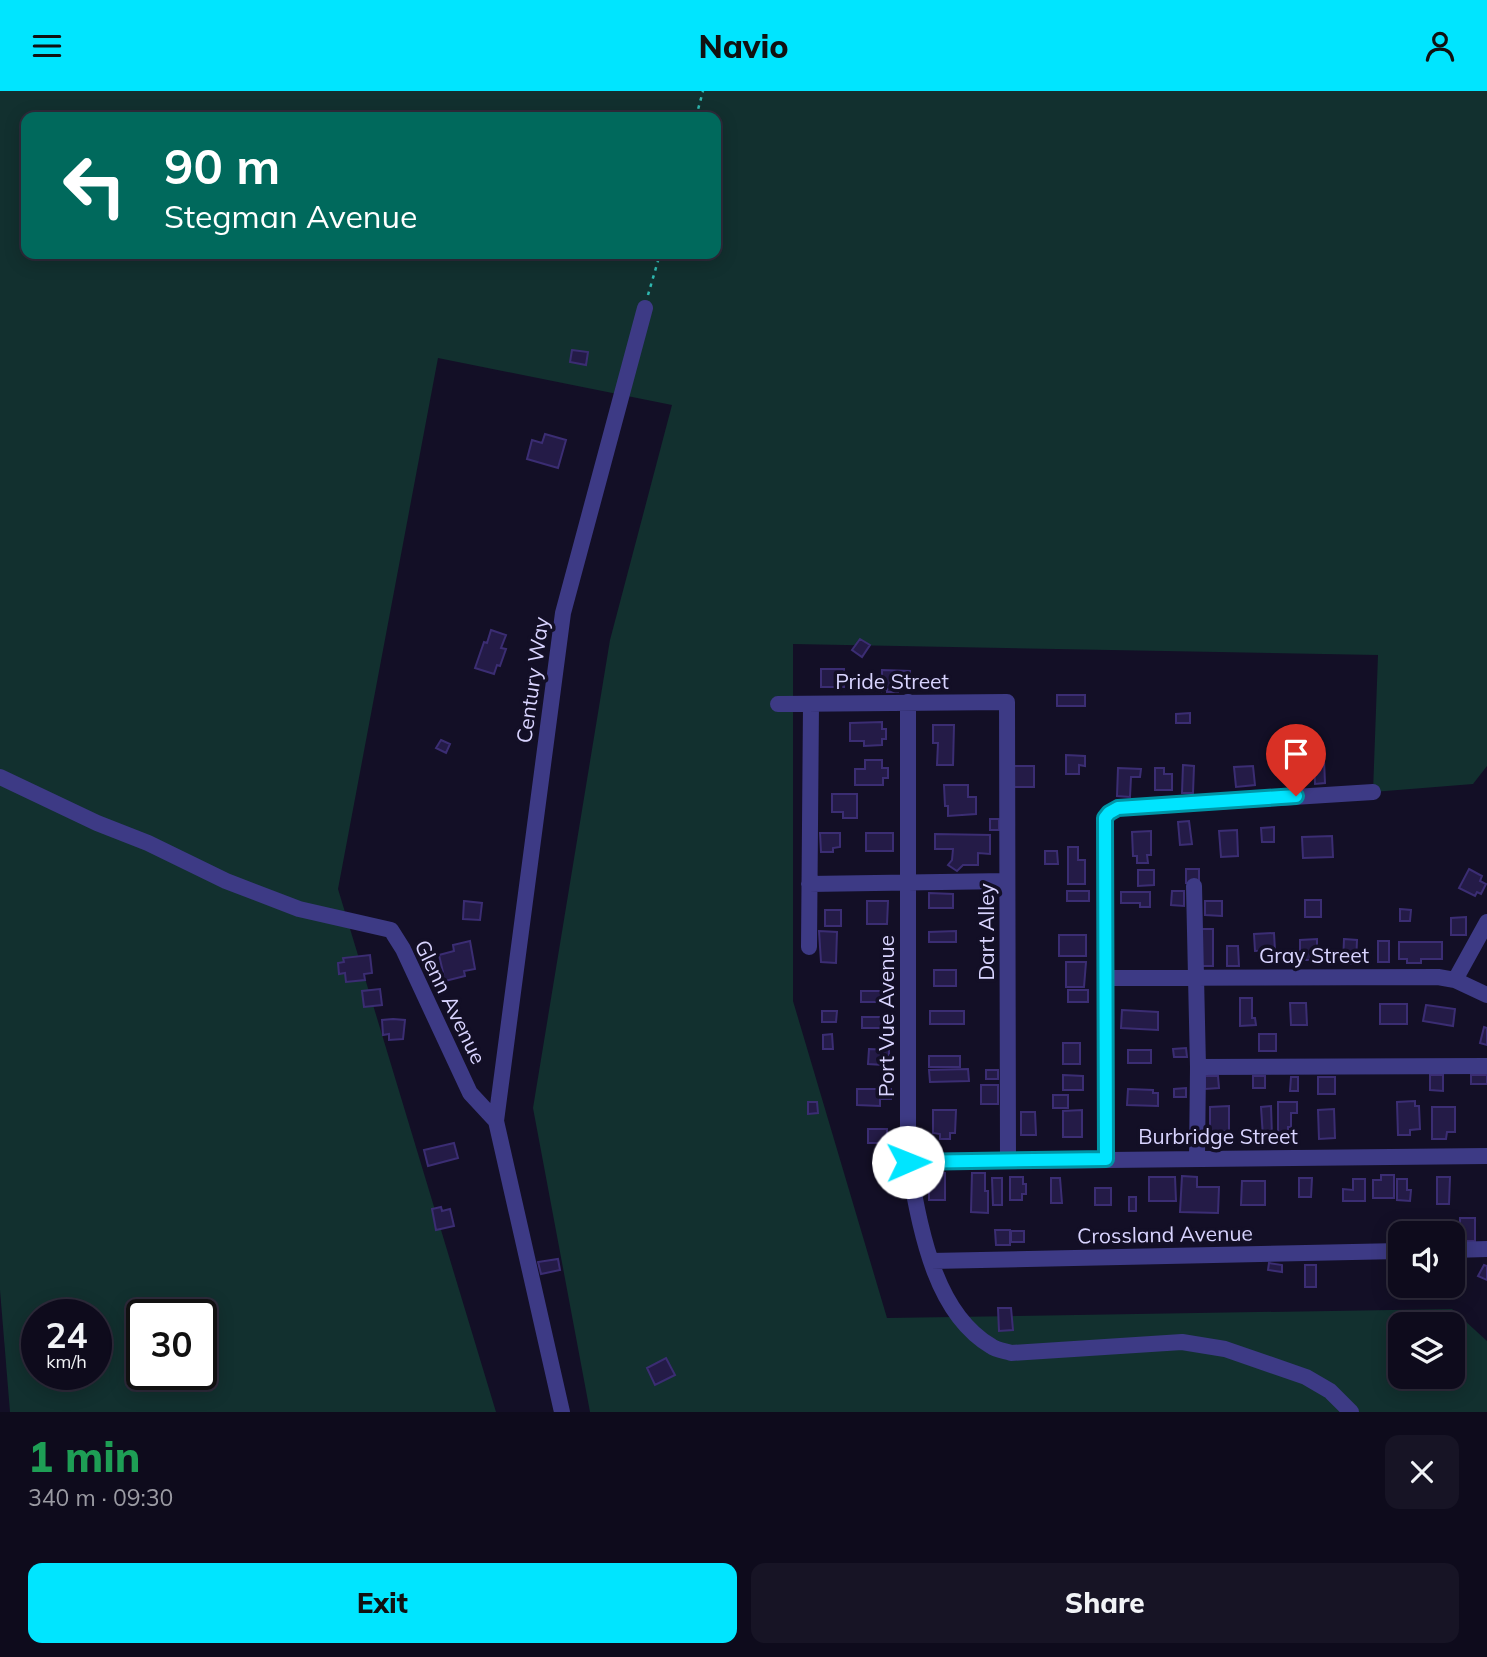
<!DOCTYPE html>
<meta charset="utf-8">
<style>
body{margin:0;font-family:Mulish,sans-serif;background:#171425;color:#f1f3f6;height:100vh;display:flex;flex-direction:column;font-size:26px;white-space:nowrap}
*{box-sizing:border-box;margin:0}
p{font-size:23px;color:#9b9ba3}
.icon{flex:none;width:38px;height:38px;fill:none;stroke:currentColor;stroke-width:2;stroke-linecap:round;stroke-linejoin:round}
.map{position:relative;height:1321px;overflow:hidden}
.drawer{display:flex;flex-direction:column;background:#0e0b1c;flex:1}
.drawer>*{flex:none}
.hud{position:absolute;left:21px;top:21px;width:700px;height:147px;border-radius:14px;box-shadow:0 4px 18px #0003,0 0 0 2px #2e2b3b;background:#00695c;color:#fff;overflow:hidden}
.tools{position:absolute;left:1388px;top:1130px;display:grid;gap:14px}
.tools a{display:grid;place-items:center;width:77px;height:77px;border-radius:14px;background:#0e0b1c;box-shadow:0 4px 18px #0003,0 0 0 2px #2e2b3b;font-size:35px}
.speed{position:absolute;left:21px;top:1208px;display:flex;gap:14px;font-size:35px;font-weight:700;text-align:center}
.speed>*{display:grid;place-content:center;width:91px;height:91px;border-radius:50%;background:#0e0b1c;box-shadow:0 4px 18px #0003,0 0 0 2px #2e2b3b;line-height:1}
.speed small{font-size:18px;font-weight:400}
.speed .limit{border:4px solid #111;border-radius:10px;background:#fff;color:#111}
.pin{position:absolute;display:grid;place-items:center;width:60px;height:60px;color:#fff;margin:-72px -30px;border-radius:50% 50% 50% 0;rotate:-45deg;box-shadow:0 0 7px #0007}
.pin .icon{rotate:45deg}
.me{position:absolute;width:77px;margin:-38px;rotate:89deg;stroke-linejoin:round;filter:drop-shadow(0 0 5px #0008)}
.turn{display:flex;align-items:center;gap:24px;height:147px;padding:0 28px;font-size:32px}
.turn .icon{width:91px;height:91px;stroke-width:2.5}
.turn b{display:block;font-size:49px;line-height:60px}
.round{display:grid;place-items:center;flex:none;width:74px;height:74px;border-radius:14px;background:#171425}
.headline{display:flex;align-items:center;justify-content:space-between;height:119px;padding:0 28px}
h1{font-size:42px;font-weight:800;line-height:52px;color:#1e9e55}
.primary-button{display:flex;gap:14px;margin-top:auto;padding:14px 28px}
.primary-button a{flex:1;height:80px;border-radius:14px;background:#00e5ff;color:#111;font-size:28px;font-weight:800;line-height:80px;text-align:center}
.primary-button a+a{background:#171425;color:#f1f3f6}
header{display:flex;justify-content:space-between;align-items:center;height:91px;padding:0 28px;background:#00e5ff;color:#111;font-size:32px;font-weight:800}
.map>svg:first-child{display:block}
</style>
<header><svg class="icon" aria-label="menu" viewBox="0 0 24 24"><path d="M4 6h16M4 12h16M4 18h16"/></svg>Navio<svg class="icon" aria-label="person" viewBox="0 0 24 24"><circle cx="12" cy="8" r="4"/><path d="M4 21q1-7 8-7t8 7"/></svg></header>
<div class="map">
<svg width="1487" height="1321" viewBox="0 0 1487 1321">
<rect width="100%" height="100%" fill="#130f26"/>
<path fill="#12302f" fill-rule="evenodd" d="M 0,0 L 1487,0 L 1487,675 L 1473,693 L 1373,701 L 1378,564 L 793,553 L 793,910 L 887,1227 L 1452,1218 L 1487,1250 L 1487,1321 L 590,1321 L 533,1017 L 610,549 L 672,314 L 438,267 L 338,798 L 496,1321 L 10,1321 L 0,1199 ZM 26,26 L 716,26 L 716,163 L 26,163 ZM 37,1223 L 96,1223 L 96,1283 L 37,1283 ZM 142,1223 L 201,1223 L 201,1283 L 142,1283 ZM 1400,1234 L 1452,1234 L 1452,1286 L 1400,1286 Z"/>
<path fill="#241b47" stroke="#3b2d73" stroke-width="2" d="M 572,259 L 588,261 L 586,274 L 570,271 Z
M 545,343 L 566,349 L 558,377 L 527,368 L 532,349 L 542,352 Z
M 491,539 L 506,544 L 501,557 L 506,558 L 500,575 L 497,574 L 494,583 L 475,577 L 484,551 L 487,552 Z
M 860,548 L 870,554 L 862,566 L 852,559 Z
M 821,578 L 844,578 L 844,596 L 821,596 Z
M 882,579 L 910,580 L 909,598 L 899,598 L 898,601 L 887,601 L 887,598 L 882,600 Z
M 1057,604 L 1085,604 L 1085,615 L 1057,615 Z
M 1190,622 L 1190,632 L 1176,632 L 1176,623 Z
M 882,631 L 882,638 L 886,638 L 886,648 L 882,648 L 882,654 L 864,655 L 864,650 L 850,650 L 850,632 Z
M 933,634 L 954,634 L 953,674 L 937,674 L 938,652 L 933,652 Z
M 441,649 L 450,653 L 446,662 L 436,657 Z
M 1066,664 L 1085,665 L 1085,675 L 1079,674 L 1079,683 L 1066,683 Z
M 865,669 L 882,669 L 882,677 L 888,677 L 888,687 L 883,687 L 883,694 L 855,694 L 855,678 L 865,678 Z
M 1324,669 L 1325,692 L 1315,693 L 1314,670 Z
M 1183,674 L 1194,675 L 1193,702 L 1182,702 Z
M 1013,675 L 1034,675 L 1034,696 L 1013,696 Z
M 1253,675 L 1255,694 L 1236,696 L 1234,676 Z
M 1118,677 L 1141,678 L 1140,686 L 1131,686 L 1130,706 L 1117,705 Z
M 1155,677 L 1164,677 L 1164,683 L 1172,683 L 1172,699 L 1155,699 Z
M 944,694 L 968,694 L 968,706 L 976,706 L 976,723 L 948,725 L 948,715 L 945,715 Z
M 832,703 L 857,703 L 857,727 L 843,727 L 843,721 L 832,721 Z
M 990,728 L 999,728 L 999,739 L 990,739 Z
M 1189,730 L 1192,753 L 1180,754 L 1178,731 Z
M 1274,736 L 1274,751 L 1262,751 L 1261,737 Z
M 1237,739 L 1238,765 L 1221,766 L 1219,740 Z
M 1151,740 L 1151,764 L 1147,764 L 1148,772 L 1137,772 L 1137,765 L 1133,765 L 1132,741 Z
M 820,742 L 840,742 L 840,756 L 833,757 L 833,761 L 821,761 Z
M 866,742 L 893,742 L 893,760 L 866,760 Z
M 935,743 L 990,744 L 990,763 L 978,762 L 978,774 L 963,774 L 957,780 L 948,774 L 952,769 L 953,758 L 935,758 Z
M 1332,745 L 1333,766 L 1303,767 L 1302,746 Z
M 1068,756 L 1078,756 L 1078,769 L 1085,769 L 1085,793 L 1068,793 Z
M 1045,760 L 1057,760 L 1058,773 L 1045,773 Z
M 1186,778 L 1199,778 L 1199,792 L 1186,792 Z
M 1469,778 L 1482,785 L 1480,790 L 1486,793 L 1481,803 L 1477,801 L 1475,805 L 1459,797 Z
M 1138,779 L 1154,779 L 1154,794 L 1138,795 Z
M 1067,800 L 1089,800 L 1089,810 L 1067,810 Z
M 1172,800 L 1184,800 L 1184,815 L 1171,814 Z
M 1121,801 L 1150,801 L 1150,816 L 1140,816 L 1140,812 L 1121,812 Z
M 929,802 L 953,803 L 953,817 L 929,817 Z
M 1305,809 L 1321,809 L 1321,826 L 1305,826 Z
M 464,810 L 482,812 L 480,829 L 463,828 Z
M 867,810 L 888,810 L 887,833 L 867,833 Z
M 1205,810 L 1222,810 L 1222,825 L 1205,824 Z
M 1400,818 L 1411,819 L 1410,830 L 1400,830 Z
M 825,819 L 841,819 L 841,835 L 825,835 Z
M 1466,826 L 1466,844 L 1451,844 L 1451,827 Z
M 1200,838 L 1213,838 L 1213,875 L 1200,875 Z
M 819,840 L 837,841 L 836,872 L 821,871 Z
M 956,840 L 956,851 L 929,851 L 929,841 Z
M 1274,842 L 1275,859 L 1255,860 L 1254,843 Z
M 1059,844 L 1086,844 L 1086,865 L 1059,865 Z
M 1317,848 L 1317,869 L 1300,869 L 1300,849 Z
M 1344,848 L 1357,849 L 1356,873 L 1343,873 Z
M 470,850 L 475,878 L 464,880 L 465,885 L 445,890 L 439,864 L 454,860 L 453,854 Z
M 1378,850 L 1389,850 L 1389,871 L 1378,871 Z
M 1399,851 L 1442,851 L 1442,868 L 1421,868 L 1421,872 L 1407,872 L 1407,868 L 1399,868 Z
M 1227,855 L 1238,855 L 1239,875 L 1227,875 Z
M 370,864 L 372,882 L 364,883 L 365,889 L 346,891 L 345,882 L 339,883 L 338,872 L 344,871 L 343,867 Z
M 1066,871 L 1086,871 L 1084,896 L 1066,896 Z
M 934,879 L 956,879 L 956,895 L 934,895 Z
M 380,898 L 382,914 L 364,916 L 362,900 Z
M 1068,899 L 1088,899 L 1088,911 L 1068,911 Z
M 861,900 L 891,900 L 891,911 L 861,911 Z
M 1240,907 L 1252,907 L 1252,927 L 1255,927 L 1256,934 L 1240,935 Z
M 1290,912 L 1306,912 L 1307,934 L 1291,934 Z
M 1380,913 L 1407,913 L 1407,933 L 1380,933 Z
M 1426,914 L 1455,918 L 1453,935 L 1423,930 Z
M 1122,919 L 1158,921 L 1158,939 L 1121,937 Z
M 822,920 L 837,920 L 836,931 L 822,931 Z
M 930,920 L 964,920 L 964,933 L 930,933 Z
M 862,926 L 887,926 L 887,937 L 862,937 Z
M 393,928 L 405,929 L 403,948 L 389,949 L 389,943 L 383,944 L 382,929 Z
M 1484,936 L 1487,937 L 1487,954 L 1480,952 Z
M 832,943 L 833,958 L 823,958 L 823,944 Z
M 1259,943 L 1276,943 L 1276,960 L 1259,960 Z
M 1063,952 L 1080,952 L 1080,973 L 1063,973 Z
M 1186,957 L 1187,966 L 1174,966 L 1173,958 Z
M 869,958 L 889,959 L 889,969 L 883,969 L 883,974 L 868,973 Z
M 1128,959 L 1151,959 L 1151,972 L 1128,972 Z
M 929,965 L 960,965 L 960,976 L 929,976 Z
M 968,978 L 969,990 L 930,991 L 929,979 Z
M 986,979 L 998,979 L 998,988 L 986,988 Z
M 1063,984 L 1083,985 L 1083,999 L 1063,999 Z
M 1430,984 L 1443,984 L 1443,1000 L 1430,999 Z
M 1471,984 L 1487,984 L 1487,993 L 1471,993 Z
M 1205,985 L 1218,985 L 1219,997 L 1205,998 Z
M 1253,985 L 1265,985 L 1265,997 L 1253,997 Z
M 1291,986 L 1298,986 L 1298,1000 L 1290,1000 Z
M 1318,986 L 1335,986 L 1335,1003 L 1318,1003 Z
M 981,994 L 998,994 L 998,1013 L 981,1013 Z
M 1186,997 L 1186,1006 L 1174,1006 L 1174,998 Z
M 857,998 L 891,998 L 891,1008 L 880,1008 L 880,1015 L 857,1014 Z
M 1128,998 L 1153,999 L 1153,1002 L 1158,1002 L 1158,1015 L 1127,1014 Z
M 1053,1004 L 1068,1004 L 1068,1017 L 1053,1017 Z
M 1415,1010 L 1415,1015 L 1419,1015 L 1420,1038 L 1410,1039 L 1410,1044 L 1398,1044 L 1397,1011 Z
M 808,1011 L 817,1011 L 818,1022 L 808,1023 Z
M 1278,1011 L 1297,1011 L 1297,1022 L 1291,1022 L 1291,1036 L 1288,1036 L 1288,1044 L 1278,1044 Z
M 1229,1015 L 1229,1040 L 1210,1040 L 1210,1016 Z
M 1271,1015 L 1272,1046 L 1263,1046 L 1261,1016 Z
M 1432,1016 L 1455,1016 L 1455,1041 L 1447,1041 L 1446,1048 L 1432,1048 Z
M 1334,1018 L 1335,1047 L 1319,1048 L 1318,1019 Z
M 933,1019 L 956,1019 L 955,1042 L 950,1042 L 950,1048 L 940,1048 L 940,1043 L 933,1042 Z
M 1082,1019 L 1082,1046 L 1063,1046 L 1063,1020 Z
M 1021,1021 L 1035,1021 L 1036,1044 L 1021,1044 Z
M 868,1038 L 887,1038 L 887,1052 L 868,1052 Z
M 454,1052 L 458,1067 L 428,1075 L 424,1059 Z
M 929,1082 L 945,1082 L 945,1109 L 929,1109 Z
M 972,1082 L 985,1082 L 985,1100 L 988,1100 L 988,1122 L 971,1121 Z
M 1381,1084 L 1394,1084 L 1394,1107 L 1373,1107 L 1373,1089 L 1381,1089 Z
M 1182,1085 L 1197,1086 L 1197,1096 L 1219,1096 L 1218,1122 L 1180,1121 Z
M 1010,1086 L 1023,1086 L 1023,1093 L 1026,1093 L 1026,1103 L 1022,1103 L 1022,1109 L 1010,1109 Z
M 1149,1086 L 1175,1086 L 1176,1110 L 1149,1110 Z
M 1437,1086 L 1450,1086 L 1449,1113 L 1437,1113 Z
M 992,1087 L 1002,1087 L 1002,1114 L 993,1114 Z
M 1051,1087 L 1060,1087 L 1062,1112 L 1051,1112 Z
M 1299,1087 L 1312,1087 L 1311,1106 L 1299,1106 Z
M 1353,1088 L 1365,1088 L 1365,1110 L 1343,1110 L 1343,1098 L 1353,1099 Z
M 1397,1088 L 1407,1088 L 1407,1099 L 1411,1099 L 1410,1110 L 1397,1109 Z
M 1242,1090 L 1265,1090 L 1265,1114 L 1241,1114 Z
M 1095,1097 L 1111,1097 L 1111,1114 L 1095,1114 Z
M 1129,1106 L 1136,1106 L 1136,1120 L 1129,1120 Z
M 441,1116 L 442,1120 L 450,1118 L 454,1135 L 436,1139 L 432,1118 Z
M 1460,1127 L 1475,1127 L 1475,1150 L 1460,1150 Z
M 995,1139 L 1010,1139 L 1010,1154 L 996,1154 Z
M 1011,1140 L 1024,1140 L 1024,1151 L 1011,1151 Z
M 558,1168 L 560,1179 L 541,1183 L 538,1171 Z
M 1269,1172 L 1282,1174 L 1282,1181 L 1268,1179 Z
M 1305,1174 L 1316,1174 L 1316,1196 L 1305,1196 Z
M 1484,1174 L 1487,1175 L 1487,1189 L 1478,1185 Z
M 1400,1178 L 1400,1195 L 1406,1195 L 1399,1200 L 1389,1187 Z
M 998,1217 L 1011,1217 L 1013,1239 L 999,1240 Z
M 666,1267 L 675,1284 L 655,1294 L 647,1277 Z"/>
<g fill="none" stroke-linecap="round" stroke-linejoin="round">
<path stroke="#2fb8b0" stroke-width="2.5" stroke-dasharray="3.5 5" stroke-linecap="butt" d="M 696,26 L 703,0
M 648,204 L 660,163"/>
<path stroke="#3d3a85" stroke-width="16" d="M 908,611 L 908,1071 C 920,1133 932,1220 991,1255 C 996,1259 1005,1260 1011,1262 L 1182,1251 L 1225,1258 L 1306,1286 L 1330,1300 L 1351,1321
M 778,613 L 1007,611 L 1008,1070
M 0,686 L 97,732 L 148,752 L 226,790 L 299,818 L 391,839 L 403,858 L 470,1002 L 496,1030 L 562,1321
M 809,793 L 1007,790
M 1194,795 L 1198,976 L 1197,1067
M 809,856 L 811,613
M 1107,887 L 1438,886 L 1455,889 L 1487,904
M 1455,889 L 1487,831
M 1198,976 L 1487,975
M 496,1030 L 563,522 L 645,217
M 1106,1068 L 1105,727 L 1109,722 L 1118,717 L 1373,701
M 908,1071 L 1487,1065
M 1452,1159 L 1487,1158
M 931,1170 L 1400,1160"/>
</g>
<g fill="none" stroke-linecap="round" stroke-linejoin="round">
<g stroke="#0095a6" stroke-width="18">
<path id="route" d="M 908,1071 L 1106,1068 L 1105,727 L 1109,722 L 1118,717 L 1296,705"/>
</g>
<use href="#route" stroke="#00e5ff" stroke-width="12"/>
</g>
<g text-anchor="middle" stroke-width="7" stroke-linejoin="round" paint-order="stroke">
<g font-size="21" fill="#d9d4ff" stroke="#130f26">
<text transform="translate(533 589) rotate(-82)" y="7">Century Way</text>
<text x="892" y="598">Pride Street</text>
<text transform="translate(987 841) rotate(-90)" y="7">Dart Alley</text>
<text x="1314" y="872">Gray Street</text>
<text transform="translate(450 911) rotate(64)" y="7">Glenn Avenue</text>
<text transform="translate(887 925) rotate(-90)" y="7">Port Vue Avenue</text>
<text x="1218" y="1053">Burbridge Street</text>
<text transform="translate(1165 1144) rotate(-1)" y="7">Crossland Avenue</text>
</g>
</g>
</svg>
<div class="tools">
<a><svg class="icon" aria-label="sound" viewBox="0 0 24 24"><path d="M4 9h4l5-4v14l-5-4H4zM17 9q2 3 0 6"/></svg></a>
<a><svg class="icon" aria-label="layers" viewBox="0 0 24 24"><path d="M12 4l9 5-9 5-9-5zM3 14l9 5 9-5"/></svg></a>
</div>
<div class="speed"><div>24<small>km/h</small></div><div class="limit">30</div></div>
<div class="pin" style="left:1296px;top:705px;background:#d93025"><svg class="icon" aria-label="arrive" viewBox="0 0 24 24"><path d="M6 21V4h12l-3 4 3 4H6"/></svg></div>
<svg class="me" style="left:908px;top:1071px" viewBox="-20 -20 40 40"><circle r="19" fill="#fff"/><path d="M0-13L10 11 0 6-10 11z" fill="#00e5ff"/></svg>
<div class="hud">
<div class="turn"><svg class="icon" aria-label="left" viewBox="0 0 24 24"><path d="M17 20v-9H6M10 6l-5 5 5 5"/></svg><div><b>90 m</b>Stegman Avenue</div></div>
</div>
</div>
<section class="drawer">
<div class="headline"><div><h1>1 min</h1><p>340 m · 09:30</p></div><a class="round"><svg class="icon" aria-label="close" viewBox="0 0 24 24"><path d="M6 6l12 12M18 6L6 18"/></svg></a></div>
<div class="primary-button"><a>Exit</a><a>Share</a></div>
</section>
